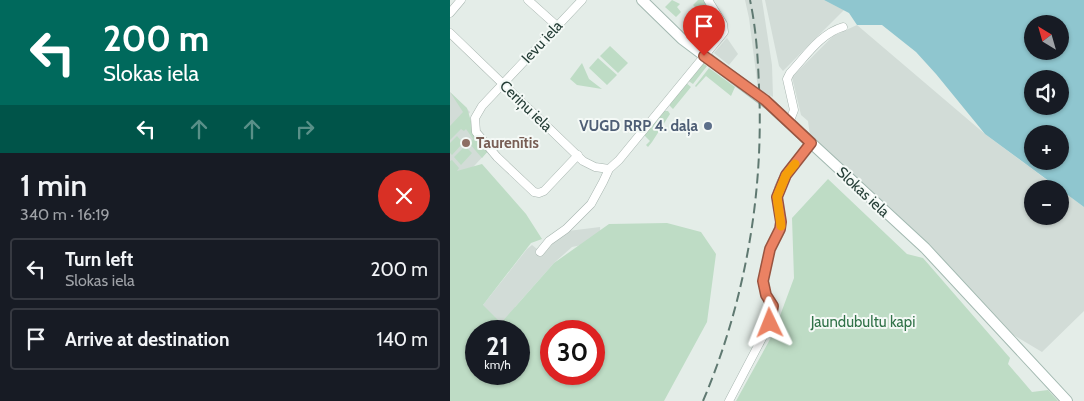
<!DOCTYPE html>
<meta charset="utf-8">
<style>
body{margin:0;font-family:Cabin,sans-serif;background:#242831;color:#f1f3f6;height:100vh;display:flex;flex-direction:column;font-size:19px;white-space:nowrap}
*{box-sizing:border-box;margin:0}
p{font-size:16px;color:#9ea1a6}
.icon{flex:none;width:28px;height:28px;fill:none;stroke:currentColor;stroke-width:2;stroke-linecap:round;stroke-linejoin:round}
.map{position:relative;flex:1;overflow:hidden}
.side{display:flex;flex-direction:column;background:#171b24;width:450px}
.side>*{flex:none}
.banner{background:#00695c;color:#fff;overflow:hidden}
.needle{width:32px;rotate:323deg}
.controls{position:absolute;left:574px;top:15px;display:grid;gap:10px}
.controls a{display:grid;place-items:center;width:45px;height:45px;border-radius:50%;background:#171b24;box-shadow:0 1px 4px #0004;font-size:25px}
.speed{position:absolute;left:15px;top:320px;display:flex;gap:10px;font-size:25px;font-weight:700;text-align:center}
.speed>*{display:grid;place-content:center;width:65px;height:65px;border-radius:50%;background:#171b24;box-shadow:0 1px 4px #0004;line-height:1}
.speed small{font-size:12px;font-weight:400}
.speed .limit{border:8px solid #d22;background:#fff;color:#111}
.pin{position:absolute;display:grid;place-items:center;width:42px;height:42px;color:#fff;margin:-51px -21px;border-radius:50% 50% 50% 0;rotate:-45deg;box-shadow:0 0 5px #0007}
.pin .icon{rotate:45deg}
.me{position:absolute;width:55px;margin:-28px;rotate:358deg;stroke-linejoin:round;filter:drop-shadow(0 0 4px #0008)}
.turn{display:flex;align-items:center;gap:18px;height:105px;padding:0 20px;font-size:22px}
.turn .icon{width:65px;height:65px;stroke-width:2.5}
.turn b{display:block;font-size:35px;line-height:42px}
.lanes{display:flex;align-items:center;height:48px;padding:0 20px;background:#0003;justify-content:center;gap:25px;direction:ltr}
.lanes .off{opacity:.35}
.round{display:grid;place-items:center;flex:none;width:52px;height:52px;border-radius:26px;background:#242831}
.headline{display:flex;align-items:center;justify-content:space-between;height:85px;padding:0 20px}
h1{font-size:30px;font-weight:600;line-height:38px}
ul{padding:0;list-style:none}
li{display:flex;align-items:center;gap:15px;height:62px;margin:0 10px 8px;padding:0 10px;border:2px solid #363941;border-radius:5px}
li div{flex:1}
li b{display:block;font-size:19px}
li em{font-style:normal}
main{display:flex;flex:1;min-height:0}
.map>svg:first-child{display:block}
</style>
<main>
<section class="side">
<div class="banner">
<div class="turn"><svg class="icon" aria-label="left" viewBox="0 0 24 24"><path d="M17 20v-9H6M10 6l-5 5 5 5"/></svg><div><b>200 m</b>Slokas iela</div></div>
<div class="lanes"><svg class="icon" aria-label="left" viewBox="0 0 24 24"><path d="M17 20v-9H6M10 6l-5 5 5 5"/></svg><svg class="icon off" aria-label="ahead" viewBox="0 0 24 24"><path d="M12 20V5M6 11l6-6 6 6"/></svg><svg class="icon off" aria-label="ahead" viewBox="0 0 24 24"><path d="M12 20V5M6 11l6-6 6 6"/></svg><svg class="icon off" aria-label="right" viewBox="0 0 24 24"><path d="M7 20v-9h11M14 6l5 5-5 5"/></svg></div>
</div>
<div class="headline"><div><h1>1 min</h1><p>340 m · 16:19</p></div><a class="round" style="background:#d93025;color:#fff"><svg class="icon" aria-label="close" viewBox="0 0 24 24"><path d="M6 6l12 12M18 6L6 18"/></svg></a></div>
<ul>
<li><svg class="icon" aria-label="left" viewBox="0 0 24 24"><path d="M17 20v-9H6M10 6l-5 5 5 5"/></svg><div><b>Turn left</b><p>Slokas iela</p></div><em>200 m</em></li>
<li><svg class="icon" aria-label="arrive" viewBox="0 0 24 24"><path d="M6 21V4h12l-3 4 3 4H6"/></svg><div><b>Arrive at destination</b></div><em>140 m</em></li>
</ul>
</section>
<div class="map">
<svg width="634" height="401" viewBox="0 0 634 401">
<rect width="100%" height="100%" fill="#e4ede8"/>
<path fill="#d2dcd7" d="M 295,0 L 312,0 L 322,65 L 323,97 L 308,89 L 299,18 Z
M 315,0 L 374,0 L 394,10 L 333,71 L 329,66 Z
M 407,25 L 535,134 L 609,189 L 582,189 L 582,216 L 610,216 L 610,189 L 634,207 L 634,311 L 592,352 L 545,324 L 484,257 L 361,143 L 358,121 L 351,115 L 342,77 L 383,36 Z
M 277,38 L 288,54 L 279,65 L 264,53 Z
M 0,92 L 20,112 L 18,115 L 25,135 L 38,151 L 0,192 Z
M 150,227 L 151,241 L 122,247 L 104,263 L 65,307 L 77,316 L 29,331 L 33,305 L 77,249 L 82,245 L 92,253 L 101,244 L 118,231 Z"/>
<path fill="#bedcc5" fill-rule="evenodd" d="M 222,0 L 230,4 L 227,7 L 231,12 L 226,17 L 215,7 Z
M 248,0 L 255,0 L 260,6 L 252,14 L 243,5 Z
M 261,8 L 271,28 L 267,35 L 264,33 L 259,39 L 262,42 L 258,47 L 240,31 L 246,25 L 250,30 L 259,20 L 254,15 Z
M 160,46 L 178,63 L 168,73 L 150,56 Z
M 148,58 L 167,75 L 157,85 L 139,68 Z
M 251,62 L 257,66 L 243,84 L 237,80 Z
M 132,63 L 139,79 L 152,89 L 127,85 L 120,79 Z
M 259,68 L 285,87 L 281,96 L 256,76 L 246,87 L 245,86 Z
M 235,82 L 241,87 L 223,109 L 220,106 L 220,101 Z
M 0,92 L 17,108 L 25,135 L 38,151 L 32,158 L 19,143 L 23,139 L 16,129 L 14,131 L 11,129 L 0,140 L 0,126 L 13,112 Z
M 214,111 L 218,111 L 220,114 L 202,142 L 198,147 L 196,145 L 200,141 L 195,136 L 195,132 Z
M 7,136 L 13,143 L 2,155 L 0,153 L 0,143 Z
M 15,146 L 22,153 L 11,165 L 4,157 Z
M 2,160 L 9,168 L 7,171 L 32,164 L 76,214 L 92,239 L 81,243 L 33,305 L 51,323 L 104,263 L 159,224 L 217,223 L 251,232 L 266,254 L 257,322 L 214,401 L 0,401 L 0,161 ZM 26,331 L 69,331 L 69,374 L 26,374 ZM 101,331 L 144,331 L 144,374 L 101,374 Z
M 378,179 L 457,254 L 473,258 L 560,358 L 558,364 L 582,392 L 598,390 L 608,401 L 286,401 L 324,332 L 344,278 L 342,218 Z"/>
<path fill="#8fc6cf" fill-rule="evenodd" d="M 374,0 L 634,0 L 634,207 L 535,134 L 486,74 L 466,52 L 432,25 L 407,25 L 399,13 ZM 582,24 L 610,24 L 610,51 L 582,51 ZM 582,79 L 610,79 L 610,106 L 582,106 ZM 582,134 L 610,134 L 610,161 L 582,161 Z"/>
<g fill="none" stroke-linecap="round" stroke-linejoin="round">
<g stroke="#a7b5af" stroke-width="9">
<path id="minor" d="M 78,0 L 107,26
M 0,13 L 11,0
M 0,33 L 133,161 L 145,167 L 159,169
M 339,123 L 344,110 L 337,79 L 340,73 C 355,57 371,33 393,27
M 128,155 L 94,191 L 89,193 L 84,192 L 47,157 L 26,132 L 25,118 L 32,106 L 132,0
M 90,252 L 99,241 L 116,229 L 141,204 L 153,182 L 159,169 L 169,160 L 274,32 L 273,24 L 258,0
M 279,401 L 320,323 C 327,298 312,300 313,279 C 314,270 317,258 320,249 C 323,242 329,237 331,229 C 333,219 327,209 327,198 C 327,178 349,159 361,143"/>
</g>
<g stroke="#a2b8b0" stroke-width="12">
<path id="secondary" d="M 192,0 L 232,39 L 320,105 L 475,248 L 617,401"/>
</g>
<use href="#minor" stroke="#fff" stroke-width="8"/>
<use href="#secondary" stroke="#fff" stroke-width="10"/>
<path stroke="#5f7971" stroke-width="2" stroke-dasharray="10 5" stroke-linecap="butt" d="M 253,401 C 295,302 314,194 309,87 C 308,58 306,28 300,0"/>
</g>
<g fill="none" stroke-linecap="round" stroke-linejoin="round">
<g stroke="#995440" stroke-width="12">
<path id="route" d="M 254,56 L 315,100 L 361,143 L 336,175 L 327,197 L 331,222 L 330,229 L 320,249 L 313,281 L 316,295 L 323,306 L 320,323"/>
</g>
<use href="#route" stroke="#eb8263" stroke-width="9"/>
<path stroke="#f59e0b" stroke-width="9" d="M 331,226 L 327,197 L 336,175 L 345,164"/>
</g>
<circle fill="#5c6f8a" stroke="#f4f9f6" stroke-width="2" cx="258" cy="126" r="5"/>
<circle fill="#8d6e63" stroke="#f4f9f6" stroke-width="2" cx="16" cy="143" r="5"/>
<g text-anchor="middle" stroke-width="4" stroke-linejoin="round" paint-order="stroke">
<g font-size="15" fill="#243d36" stroke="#f4f9f6">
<text transform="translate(92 42) rotate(-47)" y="5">Ievu iela</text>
<text transform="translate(76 106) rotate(44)" y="5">Ceriņu iela</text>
<text transform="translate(413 192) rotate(43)" y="5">Slokas iela</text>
</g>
<g font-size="15" font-weight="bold" fill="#4e5e75" stroke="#f4f9f6" text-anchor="end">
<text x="248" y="131">VUGD RRP 4. daļa</text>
</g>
<g font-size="15" font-weight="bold" fill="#785e54" stroke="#f4f9f6" text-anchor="start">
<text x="26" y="148">Taurenītis</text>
</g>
<g font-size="15" fill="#307248" stroke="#f4f9f6">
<text x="413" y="327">Jaundubultu kapi</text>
</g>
</g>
</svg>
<div class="controls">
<a><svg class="needle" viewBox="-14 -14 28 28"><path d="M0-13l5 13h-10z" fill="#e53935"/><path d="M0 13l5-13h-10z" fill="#9ea1a6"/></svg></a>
<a><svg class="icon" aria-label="sound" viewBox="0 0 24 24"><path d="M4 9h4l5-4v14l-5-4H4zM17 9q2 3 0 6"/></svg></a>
<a>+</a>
<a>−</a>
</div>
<div class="speed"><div>21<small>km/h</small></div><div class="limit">30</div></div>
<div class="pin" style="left:254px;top:56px;background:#d93025"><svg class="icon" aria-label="arrive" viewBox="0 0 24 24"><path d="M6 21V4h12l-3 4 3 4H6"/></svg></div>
<svg class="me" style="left:320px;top:323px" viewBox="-20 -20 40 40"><path d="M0-17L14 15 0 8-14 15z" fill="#eb8263" stroke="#fff" stroke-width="4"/></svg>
</div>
</main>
